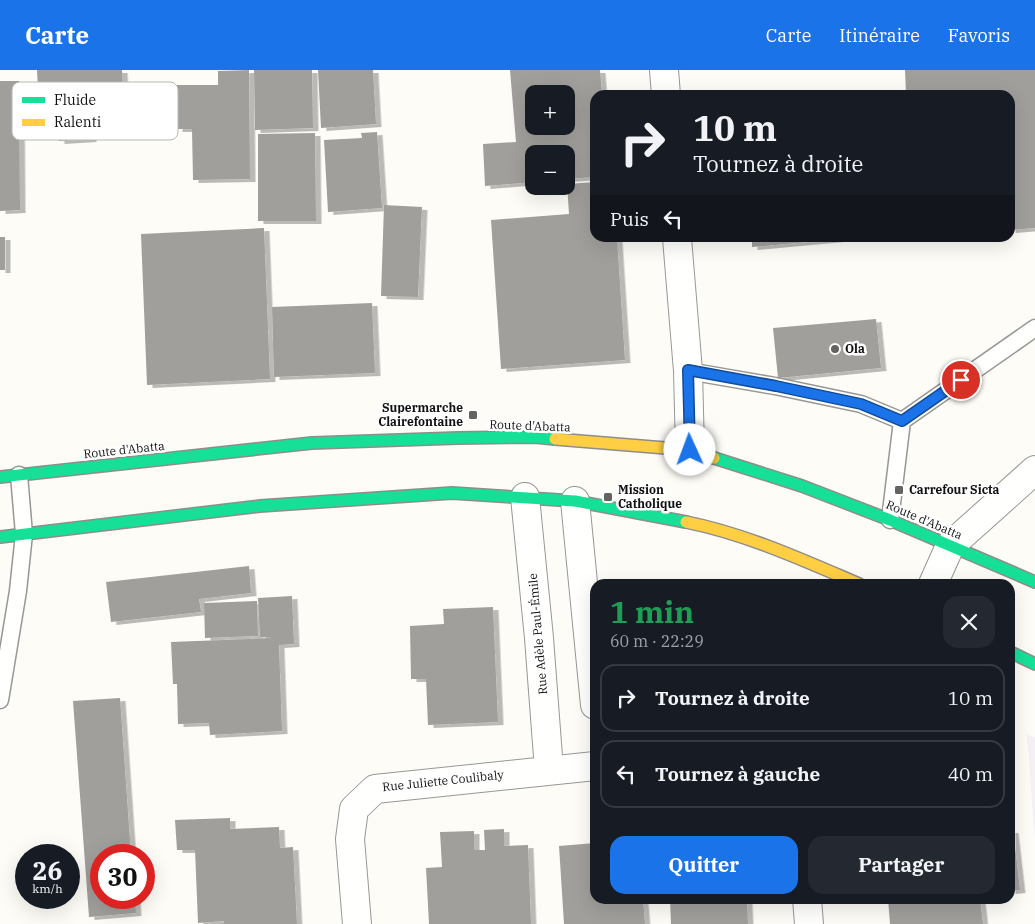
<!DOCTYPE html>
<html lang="fr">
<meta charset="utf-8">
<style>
body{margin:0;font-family:"IBM Plex Serif",serif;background:#242831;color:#f1f3f6;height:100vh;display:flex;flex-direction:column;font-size:19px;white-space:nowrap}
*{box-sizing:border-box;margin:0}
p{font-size:16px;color:#9ea1a6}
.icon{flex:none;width:28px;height:28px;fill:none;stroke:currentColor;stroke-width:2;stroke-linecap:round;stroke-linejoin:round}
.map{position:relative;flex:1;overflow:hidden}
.side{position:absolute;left:590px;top:509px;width:425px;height:325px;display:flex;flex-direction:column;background:#171b24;border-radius:15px;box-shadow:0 5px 20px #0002}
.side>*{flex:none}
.top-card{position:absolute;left:590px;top:20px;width:425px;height:152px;border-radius:15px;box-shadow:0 5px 20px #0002;background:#171b24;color:#f1f3f6;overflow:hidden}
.buttons{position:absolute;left:525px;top:15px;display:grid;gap:10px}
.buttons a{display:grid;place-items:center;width:50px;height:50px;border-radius:10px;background:#171b24;box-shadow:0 5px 20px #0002;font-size:25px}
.speed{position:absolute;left:15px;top:774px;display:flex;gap:10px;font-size:25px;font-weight:700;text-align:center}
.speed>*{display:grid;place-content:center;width:65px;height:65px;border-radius:50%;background:#171b24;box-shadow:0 5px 20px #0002;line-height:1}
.speed small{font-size:12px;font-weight:400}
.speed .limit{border:8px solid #d22;background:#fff;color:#111}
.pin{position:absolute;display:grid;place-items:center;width:42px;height:42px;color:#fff;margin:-21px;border:2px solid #fff;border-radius:50%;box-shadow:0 1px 5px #0007}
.me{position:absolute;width:55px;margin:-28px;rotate:358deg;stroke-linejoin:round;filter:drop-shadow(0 0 4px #0008)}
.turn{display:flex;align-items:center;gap:18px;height:105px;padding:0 20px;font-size:22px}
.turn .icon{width:65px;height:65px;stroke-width:2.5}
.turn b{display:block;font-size:35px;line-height:42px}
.then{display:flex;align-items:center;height:48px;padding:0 20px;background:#0003;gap:10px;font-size:19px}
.round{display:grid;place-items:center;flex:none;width:52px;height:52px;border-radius:15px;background:#242831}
.summary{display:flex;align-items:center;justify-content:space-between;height:85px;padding:0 20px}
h1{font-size:30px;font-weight:700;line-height:38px;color:#1e9e55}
.button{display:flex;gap:10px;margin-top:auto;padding:10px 20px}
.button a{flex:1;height:58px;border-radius:15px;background:#1a73e8;color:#fff;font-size:20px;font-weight:700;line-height:58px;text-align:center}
.button a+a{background:#242831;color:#f1f3f6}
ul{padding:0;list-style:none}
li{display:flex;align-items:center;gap:15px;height:68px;margin:0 10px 8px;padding:0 10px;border:2px solid #363941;border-radius:15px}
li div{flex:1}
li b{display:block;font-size:19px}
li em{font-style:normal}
header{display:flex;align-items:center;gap:30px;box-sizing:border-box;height:70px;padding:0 25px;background:#1a73e8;color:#fff}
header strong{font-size:24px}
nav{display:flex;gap:28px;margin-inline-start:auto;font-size:18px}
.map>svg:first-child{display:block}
</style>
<header>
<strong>Carte</strong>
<nav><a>Carte</a><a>Itinéraire</a><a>Favoris</a></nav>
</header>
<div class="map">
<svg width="1035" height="854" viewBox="0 0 1035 854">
<defs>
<filter id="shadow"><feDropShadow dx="5.5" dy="3" stdDeviation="0" flood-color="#0004"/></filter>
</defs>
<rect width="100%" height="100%" fill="#fdfcf7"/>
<path fill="#f5f0f3" d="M 1027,665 L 1035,667 L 1035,771 Z"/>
<path fill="#a19f9c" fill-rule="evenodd" filter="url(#shadow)" d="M 37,0 L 122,0 L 125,53 L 101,54 L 101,49 L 90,50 L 91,69 L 59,71 L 58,58 L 40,59 Z
M 249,0 L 250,109 L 193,110 L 192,59 L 177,59 L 177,15 L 218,15 L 218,1 Z
M 254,0 L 312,0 L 313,58 L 255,60 Z
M 318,0 L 373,0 L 376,54 L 321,58 Z
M 510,0 L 600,0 L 602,25 L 595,25 L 595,107 L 566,109 L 566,84 L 534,84 L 534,112 L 485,116 L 483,74 L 516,72 ZM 534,24 L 566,24 L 566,56 L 534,56 Z
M 905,0 L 1035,0 L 1035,158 L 1010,160 L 1010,25 L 906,25 Z
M 0,11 L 19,11 L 20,140 L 0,141 Z
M 377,62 L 382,138 L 328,142 L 324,70 L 362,68 L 361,63 Z
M 315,63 L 316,151 L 258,151 L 258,64 Z
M 595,112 L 595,168 L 617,168 L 625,290 L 501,299 L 491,150 L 569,144 L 567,114 Z
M 384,135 L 422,137 L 418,227 L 381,226 Z
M 264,158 L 270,309 L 147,315 L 141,164 Z
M 0,167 L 5,167 L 5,200 L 0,200 Z
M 752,168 L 839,168 L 839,169 L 752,177 Z
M 372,233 L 375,303 L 274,307 L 272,237 Z
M 876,249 L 881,298 L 778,308 L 773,258 Z
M 249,496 L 251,523 L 199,529 L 201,542 L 111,552 L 106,512 Z
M 292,526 L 294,574 L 279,575 L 282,661 L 210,665 L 209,653 L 178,654 L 177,614 L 173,614 L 171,572 L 273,568 L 260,567 L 258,528 Z
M 257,531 L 258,566 L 205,568 L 204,533 Z
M 493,537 L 498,652 L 428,655 L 426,609 L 411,609 L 410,556 L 444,554 L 443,539 Z
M 120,628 L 131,785 L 101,785 L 101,828 L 135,828 L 136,843 L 89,847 L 73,631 Z
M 230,748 L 230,759 L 279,757 L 280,778 L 293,777 L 297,854 L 224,854 L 224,851 L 198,853 L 195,780 L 177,780 L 175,750 Z
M 504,759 L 504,776 L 528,775 L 531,854 L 429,854 L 426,798 L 442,797 L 440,762 L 474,761 L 474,780 L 485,780 L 484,760 Z
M 1010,760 L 1013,760 L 1020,820 L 1010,821 Z
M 595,773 L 595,829 L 643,829 L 645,854 L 564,854 L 559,776 Z
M 670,829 L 747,829 L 748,854 L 671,854 Z
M 888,829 L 980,829 L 983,854 L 890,854 Z"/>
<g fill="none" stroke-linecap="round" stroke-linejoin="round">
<g stroke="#979795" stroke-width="19">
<path id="lane" d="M 688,301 L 775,316 L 861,334 L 902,351 L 890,450
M 902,351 L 1035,258
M 0,630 L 18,521 L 24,464 L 19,405"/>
</g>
<g stroke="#979795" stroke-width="30">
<path id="street" d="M 664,0 L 666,25
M 677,168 L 688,301 L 690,380
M 525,427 L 539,568 L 549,700
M 575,431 L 595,635
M 933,514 L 950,476 L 1035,400
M 807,829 L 809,854
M 357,854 L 350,769 L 354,739 L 375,719 L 595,696"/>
</g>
<g stroke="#8e8d8b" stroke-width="14">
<path id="fast" d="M 714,388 L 802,416 L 890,450 L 1035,512
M 0,407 L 312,373 L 458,368 L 535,367 L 555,369
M 0,467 L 260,436 L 452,423 L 575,431 L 686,452
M 1010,582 L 1035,594"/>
</g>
<g stroke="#8e8d8b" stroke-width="14">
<path id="slow" d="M 555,369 L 690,380 L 714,388
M 686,452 C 746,464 803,490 859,514"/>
</g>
<use href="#lane" stroke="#fffffe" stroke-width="16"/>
<use href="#street" stroke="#fffffe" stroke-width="28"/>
<use href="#fast" stroke="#16e098" stroke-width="11"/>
<use href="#slow" stroke="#ffcf43" stroke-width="11"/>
</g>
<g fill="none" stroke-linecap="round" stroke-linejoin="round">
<g stroke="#114b97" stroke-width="12">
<path id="route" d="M 690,380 L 688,300 L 776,316 L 861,334 L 902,351 L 961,310"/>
</g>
<use href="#route" stroke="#1a73e8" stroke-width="9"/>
</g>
<g fill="#646362" stroke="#fff" stroke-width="2">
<circle cx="835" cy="279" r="5"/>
<rect x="468" y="340" width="10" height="10" rx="2.5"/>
<rect x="894" y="415" width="10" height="10" rx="2.5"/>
<rect x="603" y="422" width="10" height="10" rx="2.5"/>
</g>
<g text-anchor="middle" stroke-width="5" stroke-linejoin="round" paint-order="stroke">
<g font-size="12" font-weight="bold" fill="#111" stroke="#fff" text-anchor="start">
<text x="845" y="283">Ola</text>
<text x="463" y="342" text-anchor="end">Supermarche<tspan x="463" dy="14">Clairefontaine</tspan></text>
<text x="618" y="424">Mission<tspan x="618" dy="14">Catholique</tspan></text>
<text x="909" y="424">Carrefour Sicta</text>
</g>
<g font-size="12" fill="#111" stroke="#fff">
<text transform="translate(530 356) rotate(2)" y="4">Route d'Abatta</text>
<text transform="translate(124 380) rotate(-6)" y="4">Route d'Abatta</text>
<text transform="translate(924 450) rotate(23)" y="4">Route d'Abatta</text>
<text transform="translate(538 564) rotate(-95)" y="4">Rue Adèle Paul-Émile</text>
<text transform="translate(443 711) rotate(-6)" y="4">Rue Juliette Coulibaly</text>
</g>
</g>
<rect x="12" y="12" width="166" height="58" rx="8" fill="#fff" stroke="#b8b8b8" stroke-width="1"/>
<rect x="22" y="27" width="23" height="6" fill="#16e098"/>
<rect x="22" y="49" width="23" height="7" fill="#ffcf43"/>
<g font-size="14" fill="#111">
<text x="54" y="35">Fluide</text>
<text x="54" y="57">Ralenti</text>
</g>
</svg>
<div class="buttons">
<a>+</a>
<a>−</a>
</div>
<div class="speed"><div>26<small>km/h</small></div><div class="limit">30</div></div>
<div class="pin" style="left:961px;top:310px;background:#d93025"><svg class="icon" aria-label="arrive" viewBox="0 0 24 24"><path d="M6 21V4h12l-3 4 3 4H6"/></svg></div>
<svg class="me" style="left:690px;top:380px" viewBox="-20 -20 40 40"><circle r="19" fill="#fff"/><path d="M0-13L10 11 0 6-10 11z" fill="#1a73e8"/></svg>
<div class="top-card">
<div class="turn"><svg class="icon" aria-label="right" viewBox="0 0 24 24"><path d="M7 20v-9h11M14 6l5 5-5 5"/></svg><div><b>10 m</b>Tournez à droite</div></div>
<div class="then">Puis<svg class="icon" aria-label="left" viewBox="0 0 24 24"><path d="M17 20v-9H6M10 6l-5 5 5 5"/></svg></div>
</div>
<section class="side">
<div class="summary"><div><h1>1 min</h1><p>60 m · 22:29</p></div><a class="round"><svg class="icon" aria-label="close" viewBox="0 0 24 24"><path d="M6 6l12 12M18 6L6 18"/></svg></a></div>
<ul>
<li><svg class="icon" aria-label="right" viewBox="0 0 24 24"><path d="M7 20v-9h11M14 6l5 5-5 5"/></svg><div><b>Tournez à droite</b></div><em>10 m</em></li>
<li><svg class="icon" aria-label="left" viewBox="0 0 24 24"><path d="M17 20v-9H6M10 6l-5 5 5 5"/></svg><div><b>Tournez à gauche</b></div><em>40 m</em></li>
</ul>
<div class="button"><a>Quitter</a><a>Partager</a></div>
</section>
</div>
